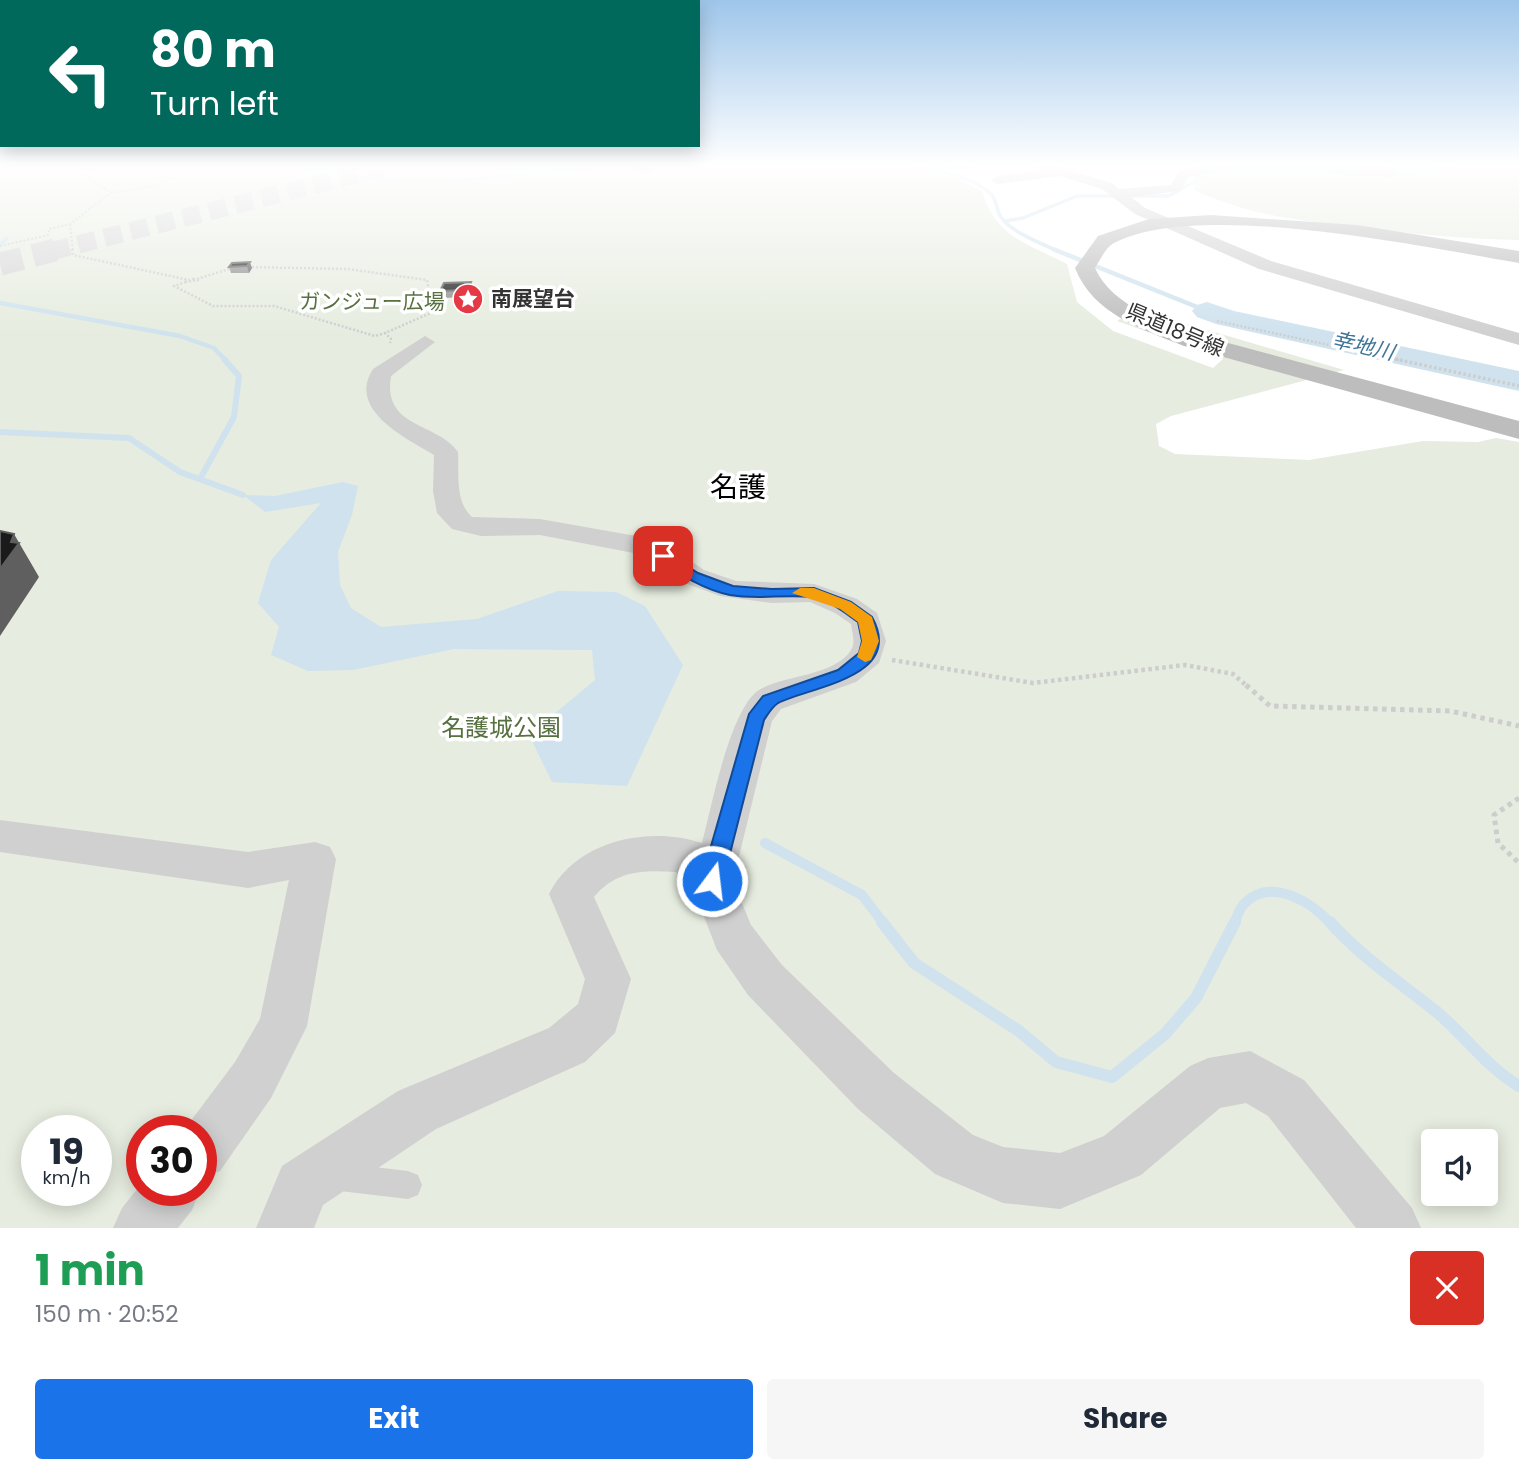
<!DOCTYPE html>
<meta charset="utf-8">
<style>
body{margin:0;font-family:Poppins,"Noto Sans JP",sans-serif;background:#f6f6f7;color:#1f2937;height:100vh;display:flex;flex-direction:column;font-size:26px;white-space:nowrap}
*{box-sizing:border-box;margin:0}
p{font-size:23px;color:#747a83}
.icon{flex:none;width:38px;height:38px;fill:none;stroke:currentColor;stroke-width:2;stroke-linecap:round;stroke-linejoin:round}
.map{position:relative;height:1228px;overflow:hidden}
.side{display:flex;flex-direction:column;background:#fff;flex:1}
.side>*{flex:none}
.guide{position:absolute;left:0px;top:0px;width:700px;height:147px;box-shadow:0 4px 18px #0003;background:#00695c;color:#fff;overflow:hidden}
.tools{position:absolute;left:1421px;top:1129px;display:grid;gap:14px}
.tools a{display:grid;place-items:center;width:77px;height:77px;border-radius:7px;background:#fff;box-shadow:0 4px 18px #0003;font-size:35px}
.speed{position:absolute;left:21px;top:1115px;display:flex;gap:14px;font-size:35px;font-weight:700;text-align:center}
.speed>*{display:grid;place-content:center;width:91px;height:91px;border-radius:50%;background:#fff;box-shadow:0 4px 18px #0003;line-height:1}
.speed small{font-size:18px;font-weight:400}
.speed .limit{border:10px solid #d22;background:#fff;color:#111}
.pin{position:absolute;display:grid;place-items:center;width:60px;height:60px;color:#fff;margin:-30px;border-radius:14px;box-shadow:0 4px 10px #0006}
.me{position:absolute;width:77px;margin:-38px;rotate:15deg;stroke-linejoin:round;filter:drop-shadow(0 0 5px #0008)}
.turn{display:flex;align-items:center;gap:24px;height:147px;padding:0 35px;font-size:32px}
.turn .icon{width:91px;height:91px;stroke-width:2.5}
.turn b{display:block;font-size:49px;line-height:60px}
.round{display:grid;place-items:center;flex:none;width:74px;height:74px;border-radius:7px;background:#f6f6f7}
.summary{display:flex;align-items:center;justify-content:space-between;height:119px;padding:0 35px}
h1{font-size:42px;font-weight:700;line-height:52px;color:#1e9e55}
.action{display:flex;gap:14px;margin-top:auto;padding:14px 35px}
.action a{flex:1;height:80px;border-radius:7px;background:#1a73e8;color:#fff;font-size:28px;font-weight:700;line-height:80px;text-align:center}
.action a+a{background:#f6f6f7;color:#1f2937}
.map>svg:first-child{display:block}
</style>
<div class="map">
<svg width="1519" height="1228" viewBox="0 0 1519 1228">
<rect width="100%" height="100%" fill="#fff"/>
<path fill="#e6ecdf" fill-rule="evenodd" d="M 0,165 L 903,165 L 957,178 L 982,191 C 995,237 1028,244 1067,264 L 1077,302 L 1113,331 L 1213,368 L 1223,359 L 1117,321 L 1136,309 L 1344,370 L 1171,416 L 1156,424 L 1159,446 L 1175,454 L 1309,460 L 1423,441 L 1478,442 L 1496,438 L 1519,442 L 1519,1228 L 0,1228 ZM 37,1130 L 96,1130 L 96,1190 L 37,1190 ZM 142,1130 L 201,1130 L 201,1190 L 142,1190 ZM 1433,1141 L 1486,1141 L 1486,1194 L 1433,1194 Z
M 1087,165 L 1519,165 L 1519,240 C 1465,239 1413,234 1359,227 C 1299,220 1250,216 1194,190 L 1195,171 Z"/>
<path fill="#cfe2ee" d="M 343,482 L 358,486 L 352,515 L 338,552 L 340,585 L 351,608 L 381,627 L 477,619 L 558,591 L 616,592 L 645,606 L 683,665 L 627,786 L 552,782 L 529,735 L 595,680 L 592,650 L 454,649 L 353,670 L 308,671 L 271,655 L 279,627 L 258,603 L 271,560 L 321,503 L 265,512 L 243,495 L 275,496 Z"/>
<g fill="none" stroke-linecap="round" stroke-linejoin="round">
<path stroke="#cfe2ee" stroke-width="3.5" d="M 303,165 C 403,195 503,176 605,165
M 912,165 C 937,171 970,175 990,193 C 998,200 995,209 1001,217 C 1011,232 1042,244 1058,251
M 1223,171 L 1400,175 L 1457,165
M 1005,221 L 1023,218 L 1077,196 L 1169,196 L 1211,172
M 0,245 L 7,238"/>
<path stroke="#cfe2ee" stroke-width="4.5" d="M 1053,249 L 1207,311
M 0,303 L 180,336 L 214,348 L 226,361"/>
<path stroke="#cfe2ee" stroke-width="6" d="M 0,432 L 129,438 L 180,472 L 243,495
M 200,479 L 234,417 L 239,376 L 224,359"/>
<path stroke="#cfe2ee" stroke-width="10" d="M 765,843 L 862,895 L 884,924
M 1234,924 C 1237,918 1239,908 1244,904 C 1270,876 1312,902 1331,924"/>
<path stroke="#cfe2ee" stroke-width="12" d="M 882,922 L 914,963 L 1019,1031 L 1056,1062 L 1112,1077 L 1165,1034 L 1196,998 L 1235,922
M 1330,922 C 1362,958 1401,983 1438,1013 C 1466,1037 1487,1067 1519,1086"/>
<path fill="#cfe2ee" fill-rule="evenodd" d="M 1207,302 L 1234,311 L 1519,371 L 1519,391 L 1216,324 L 1197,317 L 1192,311 L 1197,305 Z"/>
<path stroke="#d6d6d6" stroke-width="18" stroke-dasharray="18 9" stroke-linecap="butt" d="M 52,251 L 394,165"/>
<path stroke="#d6d6d6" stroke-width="23" stroke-dasharray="23 11" stroke-linecap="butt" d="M 0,264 L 59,249"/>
<path stroke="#cdcdcd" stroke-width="2" stroke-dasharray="2 2" stroke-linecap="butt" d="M 104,165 L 91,170 L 86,177 L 111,193
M 111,193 L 154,186 L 174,176
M 70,224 L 73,251
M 0,246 L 48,235 L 49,229 L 70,224 L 111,193"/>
<path stroke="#cdcdcd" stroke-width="2.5" stroke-dasharray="2 2" stroke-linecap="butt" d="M 72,249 L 73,255 L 189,280
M 248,267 L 348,269 L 427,280 L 433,312 L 385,333 L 391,339 L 390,343
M 193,279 L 198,280 L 186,282 Z
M 197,279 L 232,268
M 186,282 L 174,286 L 213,306 L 274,306 L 375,336 L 385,333
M 1217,321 L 1404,361"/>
<path stroke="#cdcdcd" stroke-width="3.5" stroke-dasharray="2.5 2.5" stroke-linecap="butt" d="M 1395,359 L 1519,386"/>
<path stroke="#cdcdcd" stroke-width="4.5" stroke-dasharray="3.5 3.5" stroke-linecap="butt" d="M 892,660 L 1033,683 L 1185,665 L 1233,674 L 1248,687"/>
<path stroke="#cdcdcd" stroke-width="5" stroke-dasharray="4.5 4.5" stroke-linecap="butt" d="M 1246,685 L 1270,706 L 1450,711 L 1519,726
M 1519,798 L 1494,815 L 1498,843 L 1519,863"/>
<path fill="#d0d0d0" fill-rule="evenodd" d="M 340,1163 L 408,1171 L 418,1175 L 422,1185 L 418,1195 L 408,1199 L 340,1191 L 330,1187 L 326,1177 L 330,1167 Z"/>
<path fill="#d0d0d0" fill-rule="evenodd" d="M 629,165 L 644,165 L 652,170 L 646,174 Z
M 947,165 L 975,165 L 969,169 L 948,170 Z
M 1033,165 L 1051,165 L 1112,183 L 1119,189 L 1171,185 L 1179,171 C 1228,159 1348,159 1398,170 L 1398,176 L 1393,177 C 1325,173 1256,161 1189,177 L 1180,191 L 1131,197 L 1145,208 L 1271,261 L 1519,333 L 1519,345 L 1259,269 L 1135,214 L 1102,189 L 1060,176 L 998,184 L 991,180 L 998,176 L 1043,170 Z
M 425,336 L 435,342 L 391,376 C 382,429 438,422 458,452 C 459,474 455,502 472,517 L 540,519 L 653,539 L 663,542 L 704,570 L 736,581 L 814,584 L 857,599 L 877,613 L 886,641 L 879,663 L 856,682 L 781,709 L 772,721 L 733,881 L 751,925 L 782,965 L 894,1073 L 973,1135 L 1003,1147 L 1060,1153 L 1104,1136 L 1190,1066 L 1208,1058 L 1250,1051 L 1304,1080 L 1412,1208 L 1421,1228 L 1356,1228 L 1268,1116 L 1246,1103 L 1220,1108 L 1141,1175 L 1060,1209 L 1003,1203 L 935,1174 L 858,1109 L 748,995 L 717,950 L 694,891 L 676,872 C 644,870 616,870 594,897 L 631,979 L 615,1033 L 585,1062 L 436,1129 L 323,1205 L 314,1228 L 256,1228 L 282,1166 L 398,1091 L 549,1028 L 578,1004 L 585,979 L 549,894 C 575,841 648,825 702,843 C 712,805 728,719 755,693 C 775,675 834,678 851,650 C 856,643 852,632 851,624 L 835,613 L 810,602 L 772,603 L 720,596 L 682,582 L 644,555 L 540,535 L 481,536 L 452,529 L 437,513 L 433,491 L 434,455 C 407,439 346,410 373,369 Z
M 0,820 L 248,852 L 315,842 L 330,847 L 336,859 L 307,1026 L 271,1098 L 220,1171 L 201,1179 L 201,1130 L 184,1130 L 235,1062 L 260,1019 L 289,880 L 248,888 L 0,852 Z
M 142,1183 L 142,1190 L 200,1190 L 192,1210 L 178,1228 L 113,1228 L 122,1208 Z"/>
<path fill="#bdbdbd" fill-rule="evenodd" d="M 1211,215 L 1357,225 L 1519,251 L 1519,263 C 1424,247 1198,199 1114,243 C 1106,247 1100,260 1095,268 C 1113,308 1164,321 1202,336 L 1519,421 L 1519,439 L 1184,346 C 1142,329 1093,314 1075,268 L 1098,236 L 1149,219 Z"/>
</g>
<path fill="#8c8c8c" d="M 232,263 L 252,268 L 249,273 L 231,273 L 229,267 Z
M 472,289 L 468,297 L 441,298 L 440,291 Z"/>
<path fill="#5f5f5f" d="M 250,262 L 252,268 L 249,273 L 247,266 Z
M 471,282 L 472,289 L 468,297 L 467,290 Z
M 14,534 L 39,577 L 0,636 L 0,569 Z"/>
<path fill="#1a1a1a" stroke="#5f5f5f" stroke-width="2" d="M 250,262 L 247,266 L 229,267 L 232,263 Z
M 471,282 L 467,290 L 440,291 L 444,283 Z
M 0,531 L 14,534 L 11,542 L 19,543 L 0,569 Z"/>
<linearGradient id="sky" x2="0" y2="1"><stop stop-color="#9ec6ea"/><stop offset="0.49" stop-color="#fff"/><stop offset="1" stop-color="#fff" stop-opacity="0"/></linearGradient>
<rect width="1519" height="336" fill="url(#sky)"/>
<path fill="#1a73e8" stroke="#114b97" stroke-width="2" d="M 663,551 L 698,573 L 733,586 L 772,589 L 814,588 L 851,602 L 872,617 C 905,677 813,686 778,703 C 772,707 768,714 764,720 L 723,881 L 720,888 L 712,891 L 704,888 L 701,881 L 749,714 L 763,696 L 838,670 L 859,653 L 862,641 L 858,622 C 845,613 828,599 811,597 C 784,594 757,600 730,595 C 702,589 680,574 657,559 L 657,553 Z"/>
<path fill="#f59e0b" d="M 814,588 L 851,602 L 872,617 L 879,641 L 871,660 L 865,662 L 857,657 L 862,641 L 858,622 L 840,609 L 792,593 L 800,588 Z"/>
<defs>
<g id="sight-disc" transform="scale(1.575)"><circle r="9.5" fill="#e63946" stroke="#fff"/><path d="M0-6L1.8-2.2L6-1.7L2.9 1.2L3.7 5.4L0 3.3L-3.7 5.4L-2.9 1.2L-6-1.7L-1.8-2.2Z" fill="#fff"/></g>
</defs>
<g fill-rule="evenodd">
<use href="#sight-disc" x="468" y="299"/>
</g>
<g text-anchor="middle" stroke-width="7" stroke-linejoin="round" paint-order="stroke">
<g font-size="21" font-weight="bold" fill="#333" stroke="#fff" text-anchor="start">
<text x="491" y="306">南展望台</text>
</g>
<g font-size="21" fill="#56703f" stroke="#fff">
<text x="372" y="309">ガンジュー広場</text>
</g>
<g font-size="21" fill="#333" stroke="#fff">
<text transform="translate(1175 330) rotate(23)" y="7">県道18号線</text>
</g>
<g font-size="21" font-style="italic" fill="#3f7597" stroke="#fff">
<text transform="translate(1363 346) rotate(13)" y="7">幸地川</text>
</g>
<g font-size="24" fill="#56703f" stroke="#fff">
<text x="501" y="736">名護城公園</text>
</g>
<g font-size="28" fill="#000" stroke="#fff">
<text x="738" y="497">名護</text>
</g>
</g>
</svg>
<div class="tools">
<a><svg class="icon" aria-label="sound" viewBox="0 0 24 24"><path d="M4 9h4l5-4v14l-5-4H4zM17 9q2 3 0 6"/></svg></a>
</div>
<div class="speed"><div>19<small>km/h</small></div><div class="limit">30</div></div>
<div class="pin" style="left:663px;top:556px;background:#d93025"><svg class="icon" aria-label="arrive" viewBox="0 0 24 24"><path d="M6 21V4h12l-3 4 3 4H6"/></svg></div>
<svg class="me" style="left:712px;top:881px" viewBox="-20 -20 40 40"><circle r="17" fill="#1a73e8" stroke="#fff" stroke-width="3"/><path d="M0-11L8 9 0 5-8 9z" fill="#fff"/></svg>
<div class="guide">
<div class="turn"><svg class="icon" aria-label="left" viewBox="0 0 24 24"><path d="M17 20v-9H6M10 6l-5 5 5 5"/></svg><div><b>80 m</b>Turn left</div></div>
</div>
</div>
<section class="side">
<div class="summary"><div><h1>1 min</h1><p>150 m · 20:52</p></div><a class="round" style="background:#d93025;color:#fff"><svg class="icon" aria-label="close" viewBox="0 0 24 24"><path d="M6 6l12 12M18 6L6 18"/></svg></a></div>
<div class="action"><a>Exit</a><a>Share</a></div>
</section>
